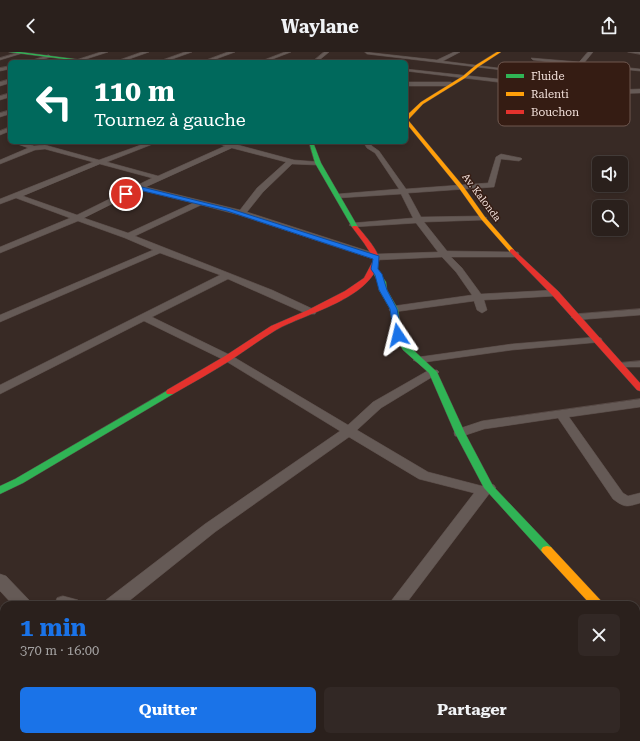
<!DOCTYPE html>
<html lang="fr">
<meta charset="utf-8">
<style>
body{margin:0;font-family:"Roboto Serif",serif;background:#322825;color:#f1f3f6;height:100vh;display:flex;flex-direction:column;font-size:15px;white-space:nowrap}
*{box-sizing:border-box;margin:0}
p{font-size:13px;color:#a5a3a3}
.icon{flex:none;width:22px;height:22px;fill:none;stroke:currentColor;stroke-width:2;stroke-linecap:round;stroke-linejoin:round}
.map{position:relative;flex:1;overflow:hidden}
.drawer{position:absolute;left:0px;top:549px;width:640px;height:140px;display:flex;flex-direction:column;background:#2a201c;border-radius:12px 12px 0 0;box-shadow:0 2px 6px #0003,0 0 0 1px #463e3b}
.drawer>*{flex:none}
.hud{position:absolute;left:8px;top:8px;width:400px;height:84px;border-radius:6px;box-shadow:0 2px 6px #0003,0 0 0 1px #463e3b;background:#00695c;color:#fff;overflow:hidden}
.tools{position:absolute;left:592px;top:104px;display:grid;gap:8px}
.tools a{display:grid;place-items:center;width:36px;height:36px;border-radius:6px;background:#2a201c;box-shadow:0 2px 6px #0003,0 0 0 1px #463e3b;font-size:20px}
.pin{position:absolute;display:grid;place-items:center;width:34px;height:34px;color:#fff;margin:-17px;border:2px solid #fff;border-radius:50%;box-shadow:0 1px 4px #0007}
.me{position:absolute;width:44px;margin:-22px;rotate:350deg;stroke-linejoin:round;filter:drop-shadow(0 0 3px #0008)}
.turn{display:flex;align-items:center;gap:14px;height:84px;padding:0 20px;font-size:18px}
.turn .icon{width:52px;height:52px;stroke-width:2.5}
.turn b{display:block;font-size:28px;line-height:34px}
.round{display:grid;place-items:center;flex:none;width:42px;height:42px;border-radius:6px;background:#322825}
.overview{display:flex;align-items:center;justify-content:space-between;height:68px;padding:0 20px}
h1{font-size:24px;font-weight:700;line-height:30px;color:#1a73e8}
.action{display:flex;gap:8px;margin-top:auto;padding:8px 20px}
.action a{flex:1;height:46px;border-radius:6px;background:#1a73e8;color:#fff;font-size:16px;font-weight:700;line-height:46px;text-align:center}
.action a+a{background:#322825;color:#f1f3f6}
header{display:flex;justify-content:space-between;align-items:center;height:52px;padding:0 20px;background:#2a201c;font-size:18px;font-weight:700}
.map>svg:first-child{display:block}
</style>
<header><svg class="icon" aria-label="back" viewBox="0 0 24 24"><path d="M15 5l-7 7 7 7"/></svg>Waylane<svg class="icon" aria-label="share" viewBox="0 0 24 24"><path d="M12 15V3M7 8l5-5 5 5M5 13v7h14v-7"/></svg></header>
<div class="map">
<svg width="640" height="689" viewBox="0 0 640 689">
<rect width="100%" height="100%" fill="#382a25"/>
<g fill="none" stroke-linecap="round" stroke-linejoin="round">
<g stroke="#564844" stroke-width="1">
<path id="street" d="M 20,0 L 23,1 L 0,8 L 0,6 Z
M 101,0 L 108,0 L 77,10 L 70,10 Z
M 142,0 L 149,0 L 121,10 L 114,10 Z
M 185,0 L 192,0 L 164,10 L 157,10 Z
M 228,0 L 235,0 L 208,10 L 201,10 Z
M 285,0 L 291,0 L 265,10 L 259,10 Z
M 324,0 L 329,0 L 317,10 L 312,10 Z
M 365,0 L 437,8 L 454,0 L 460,0 L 443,9 L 521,19 L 519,20 L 367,2 Z
M 588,0 L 593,0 L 584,11 L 640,17 L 640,19 L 581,13 L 567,35 L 611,38 L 640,37 L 640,41 L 611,42 L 563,38 L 406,19 L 406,17 L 562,34 L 577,13 L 533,8 L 531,6 L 579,10 Z
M 628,0 L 640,0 L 640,2 Z
M 49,3 L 51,5 L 34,10 L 27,10 Z
M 10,14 L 10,17 L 0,19 L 0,16 Z
M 10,27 L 10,31 L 0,34 L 0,30 Z
M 406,30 L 451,30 L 454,32 L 451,34 L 406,34 Z
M 10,41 L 10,45 L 0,48 L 0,44 Z
M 10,58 L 10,62 L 0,65 L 0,61 Z
M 10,75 L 10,79 L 0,83 L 0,79 Z
M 12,90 L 22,90 L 34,94 L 45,93 L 99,108 L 149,90 L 158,90 L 107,110 L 158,124 L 225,94 L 214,90 L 231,92 L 243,90 L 238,93 L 294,108 L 320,110 L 320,112 L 318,113 L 292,112 L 263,140 L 247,160 L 377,202 L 438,200 L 416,171 L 353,175 L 349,173 L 353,171 L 413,166 L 401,142 L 338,146 L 334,144 L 338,142 L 399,137 L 375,101 L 367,96 L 363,90 L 369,90 L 372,94 L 379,99 L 406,137 L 488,131 L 496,105 L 501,102 L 521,106 L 522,107 L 519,109 L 501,107 L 494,135 L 408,141 L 421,165 L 483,164 L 487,166 L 483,168 L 424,170 L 447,199 L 518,200 L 519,202 L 515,205 L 451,205 L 462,216 L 481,242 L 555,238 L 560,241 L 555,244 L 484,248 L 487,258 L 482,261 L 477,258 L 474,249 L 394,260 L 390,259 L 389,257 L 394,254 L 472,243 L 456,220 L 442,205 L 376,208 L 239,163 L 201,153 L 135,184 L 272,238 L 315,258 L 316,260 L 315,262 L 307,262 L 228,227 L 152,265 L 232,304 L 348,373 L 373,350 L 429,318 L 437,318 L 439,320 L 437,322 L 381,356 L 357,378 L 428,420 L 482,434 L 489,431 L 494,433 L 496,436 L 489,442 L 405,553 L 388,553 L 474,441 L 419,427 L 349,385 L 215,480 L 124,553 L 104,553 L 106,548 L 205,472 L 340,379 L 224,308 L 144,269 L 0,342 L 0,333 L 220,223 L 160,201 L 0,270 L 0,263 L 153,198 L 125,186 L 78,169 L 0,201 L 0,195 L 70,166 L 16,146 L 0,152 L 0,147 L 93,110 L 45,97 L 35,98 L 0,112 L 0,108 L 28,96 ZM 232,96 L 286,110 L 257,136 L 240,158 L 146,135 ZM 100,112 L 152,126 L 77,163 L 23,144 ZM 140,138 L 193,151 L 128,181 L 84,166 Z
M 640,257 L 640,263 L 576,268 L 571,265 L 576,262 Z
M 597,285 L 601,286 L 602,288 L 601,290 L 512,298 L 419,311 L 413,308 L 419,305 L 512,292 Z
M 640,309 L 640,315 L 617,315 L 615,313 L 617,311 Z
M 640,347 L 640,355 L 569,365 L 623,441 L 628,444 L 640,441 L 640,451 C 626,455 625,456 613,447 L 558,366 L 484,377 L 460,385 L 455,384 L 454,381 L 455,378 L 482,369 Z
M 0,522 L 6,524 L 29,548 L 31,553 L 13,553 L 0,539 Z
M 63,544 L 78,548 L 80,553 L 56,553 L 55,551 L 57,546 Z
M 636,586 L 640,587 L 640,625 L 636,627 L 636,606 L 640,604 L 636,603 Z
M 4,605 L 4,622 L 0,624 L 0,607 Z
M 36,685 L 56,685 L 56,689 L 36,689 Z
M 228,685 L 250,685 L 252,689 L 230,689 Z
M 268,685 L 289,685 L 287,689 L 266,689 Z
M 585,685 L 605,685 L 603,689 L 583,689 Z"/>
</g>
<g stroke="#564844" stroke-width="1">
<path id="fast" d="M 9,0 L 20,0 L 98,10 L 87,10 Z
M 309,90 L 313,90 L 321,111 L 358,175 L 357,176 L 352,175 L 315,111 Z
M 374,212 L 377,214 L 377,217 L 386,230 L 387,238 L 398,257 L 402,283 L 409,294 L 437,320 L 465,381 L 493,434 L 551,495 L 553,498 L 551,501 L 547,502 L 543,501 L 484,436 L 455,381 L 429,321 L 403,298 L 394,283 L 390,257 L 379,238 L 378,230 L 371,217 L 371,214 Z
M 170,337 L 173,338 L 174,340 L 173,342 L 23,431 L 0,442 L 0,434 L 15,427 Z"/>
</g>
<g stroke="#564844" stroke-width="1">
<path id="slow" d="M 497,0 L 501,0 L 478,15 L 465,26 L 423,52 L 408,68 L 463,134 L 485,165 L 514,198 L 514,200 L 510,200 L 481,167 L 459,136 L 406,71 L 406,64 L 421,50 L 463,24 L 476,13 Z
M 547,494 L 551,495 L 605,553 L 591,553 L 543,501 L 541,498 L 543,495 Z"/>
</g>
<g stroke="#564844" stroke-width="1">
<path id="jam" d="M 353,174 L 357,174 C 362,180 381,201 379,209 C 371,247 306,261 276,278 C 261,287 246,298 231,308 C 212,320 192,331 173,342 L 167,342 L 166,340 L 167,338 L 225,304 L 271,274 L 308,258 L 345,239 L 364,226 L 373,209 L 373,205 L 364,191 L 352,175 Z
M 512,197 L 514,198 L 558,239 L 640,331 L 640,339 L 637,338 L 552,243 L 510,200 L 510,198 Z"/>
</g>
<use href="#street" fill="#655a56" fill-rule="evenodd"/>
<use href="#fast" fill="#30b455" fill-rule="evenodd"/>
<use href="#slow" fill="#ff9f0a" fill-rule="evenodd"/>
<use href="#jam" fill="#e5322d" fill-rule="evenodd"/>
</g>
<path fill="#1a73e8" stroke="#114b97" d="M 138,134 L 231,157 L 379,204 L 378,217 L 382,222 L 387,238 L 397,257 L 402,283 L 398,286 L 394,283 L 390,257 L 379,238 L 375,223 L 371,217 L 373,207 L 227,159 L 139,138 L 128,143 L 123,142 Z"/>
<g text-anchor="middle" stroke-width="3" stroke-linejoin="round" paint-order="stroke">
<g font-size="10" fill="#f4e2dc" stroke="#351c13">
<text transform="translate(482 145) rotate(53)" y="4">Av. Kalonda</text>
</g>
</g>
<rect x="498" y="10" width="132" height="64" rx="6" fill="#351c13" stroke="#6e574f" stroke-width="1"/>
<rect x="506" y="22" width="18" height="4" fill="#30b455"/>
<rect x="506" y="40" width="18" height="4" fill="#ff9f0a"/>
<rect x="506" y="58" width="18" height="4" fill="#e5322d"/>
<g font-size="11" fill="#f4e2dc">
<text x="531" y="28">Fluide</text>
<text x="531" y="46">Ralenti</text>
<text x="531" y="64">Bouchon</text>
</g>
</svg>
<div class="tools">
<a><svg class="icon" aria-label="sound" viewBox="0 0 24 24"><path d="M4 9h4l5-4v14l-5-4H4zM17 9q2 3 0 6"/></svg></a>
<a><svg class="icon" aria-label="search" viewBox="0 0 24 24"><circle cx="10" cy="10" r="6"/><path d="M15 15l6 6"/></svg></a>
</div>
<div class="pin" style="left:126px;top:142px;background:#d93025"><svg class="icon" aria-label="arrive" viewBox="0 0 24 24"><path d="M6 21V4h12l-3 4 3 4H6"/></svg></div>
<svg class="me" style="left:398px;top:283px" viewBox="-20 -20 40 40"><path d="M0-17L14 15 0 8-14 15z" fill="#1a73e8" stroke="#fff" stroke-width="4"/></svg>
<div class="hud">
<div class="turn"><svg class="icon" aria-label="left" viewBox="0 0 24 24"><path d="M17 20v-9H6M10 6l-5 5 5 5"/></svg><div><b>110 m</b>Tournez à gauche</div></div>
</div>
<section class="drawer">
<div class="overview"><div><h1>1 min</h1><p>370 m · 16:00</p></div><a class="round"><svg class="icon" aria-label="close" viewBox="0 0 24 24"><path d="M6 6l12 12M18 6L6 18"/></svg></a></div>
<div class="action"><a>Quitter</a><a>Partager</a></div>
</section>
</div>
